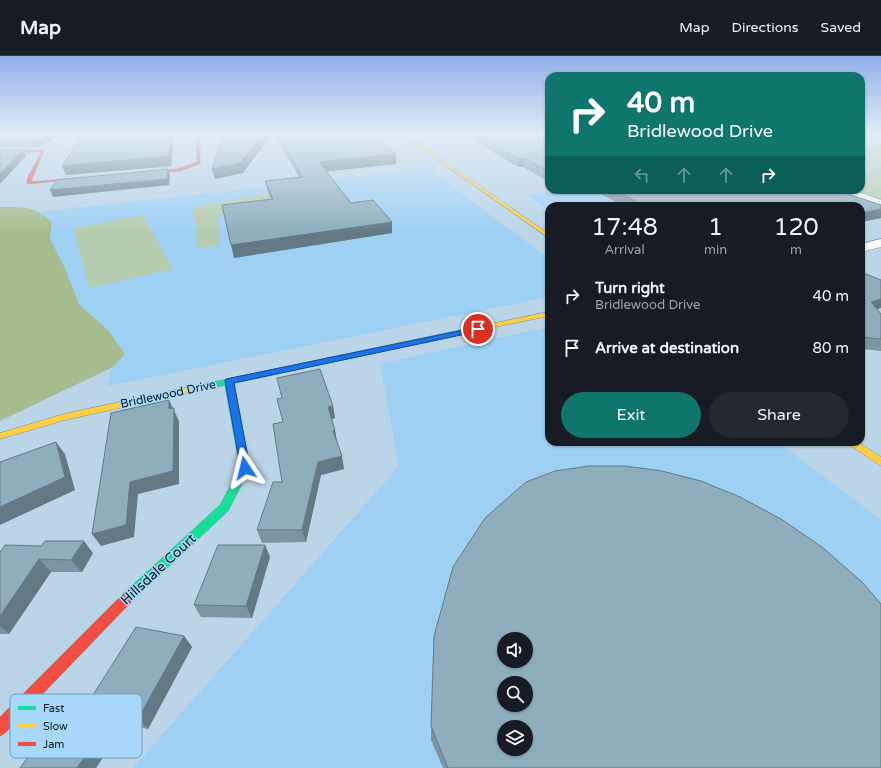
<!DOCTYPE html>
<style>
body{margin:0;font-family:"Varela Round",sans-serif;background:#242831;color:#f1f3f6;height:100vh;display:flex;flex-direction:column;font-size:15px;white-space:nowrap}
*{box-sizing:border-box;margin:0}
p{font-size:13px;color:#9ea1a6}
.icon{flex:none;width:22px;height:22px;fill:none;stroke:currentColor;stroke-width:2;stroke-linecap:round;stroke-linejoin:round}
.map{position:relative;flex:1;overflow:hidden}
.side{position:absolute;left:545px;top:146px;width:320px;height:244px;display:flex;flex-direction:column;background:#171b24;border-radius:12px;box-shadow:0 1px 3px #0004}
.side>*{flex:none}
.top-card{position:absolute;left:545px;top:16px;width:320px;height:122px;border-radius:12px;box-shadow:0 1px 3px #0004;background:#0f766e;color:#fff;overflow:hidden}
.buttons{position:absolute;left:497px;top:576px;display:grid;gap:8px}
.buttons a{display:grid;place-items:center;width:36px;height:36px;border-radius:50%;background:#171b24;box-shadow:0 1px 3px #0004;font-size:20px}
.pin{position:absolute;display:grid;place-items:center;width:34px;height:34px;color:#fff;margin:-17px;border:2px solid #fff;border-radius:50%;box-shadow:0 1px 4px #0007}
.me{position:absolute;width:44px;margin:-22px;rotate:350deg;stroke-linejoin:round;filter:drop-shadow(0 0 3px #0008)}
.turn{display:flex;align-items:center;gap:14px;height:84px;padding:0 16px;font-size:18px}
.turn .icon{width:52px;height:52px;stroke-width:2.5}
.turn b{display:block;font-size:28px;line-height:34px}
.lanes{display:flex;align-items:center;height:38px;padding:0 16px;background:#0003;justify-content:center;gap:20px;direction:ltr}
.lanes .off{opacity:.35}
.eta{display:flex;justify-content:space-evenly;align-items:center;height:68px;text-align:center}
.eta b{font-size:24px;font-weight:600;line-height:28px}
.cta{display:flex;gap:8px;margin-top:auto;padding:8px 16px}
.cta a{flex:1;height:46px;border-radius:24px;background:#0f766e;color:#fff;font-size:16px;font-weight:600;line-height:46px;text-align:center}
.cta a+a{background:#242831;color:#f1f3f6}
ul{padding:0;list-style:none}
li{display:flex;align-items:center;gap:12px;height:52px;padding:0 16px}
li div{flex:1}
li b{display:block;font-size:15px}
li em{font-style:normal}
header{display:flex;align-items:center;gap:24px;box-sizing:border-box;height:56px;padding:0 20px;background:#171b24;border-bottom:1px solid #363941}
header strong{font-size:19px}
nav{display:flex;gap:22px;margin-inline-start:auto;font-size:14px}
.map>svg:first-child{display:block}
</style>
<header>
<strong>Map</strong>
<nav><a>Map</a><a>Directions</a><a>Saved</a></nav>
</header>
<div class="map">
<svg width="881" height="712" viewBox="0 0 881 712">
<rect width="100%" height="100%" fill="#bad4e8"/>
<path fill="#9ed0f4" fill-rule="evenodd" d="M 429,113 L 549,203 L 549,241 L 107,330 L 113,311 L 125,298 L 108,274 L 79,248 L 64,210 L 50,183 L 52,166 L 39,156 Z
M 562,134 L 648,134 L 681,150 L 549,150 L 549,155 L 526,139 Z
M 549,271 L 549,386 L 778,386 L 881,464 L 881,712 L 133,712 L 399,410 L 380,308 ZM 504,583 L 526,583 L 526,605 L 504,605 ZM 504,627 L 526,627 L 526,649 L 504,649 ZM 504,671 L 526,671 L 526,693 L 504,693 Z"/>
<path fill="#b6ccae" d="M 861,78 L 881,78 L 881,146 L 847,134 L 861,134 Z
M 273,136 L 275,141 L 266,142 L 270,149 L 280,152 L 218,160 L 220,189 L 198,192 L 193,152 Z
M 143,159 L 173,213 L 89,232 L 74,172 Z"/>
<path fill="#a5bd8e" d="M 0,151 C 24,151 33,150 52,166 L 50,183 L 64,210 L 79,248 L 108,274 L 125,298 L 113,311 L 0,365 Z"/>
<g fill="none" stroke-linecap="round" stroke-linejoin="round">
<g stroke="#7c94a5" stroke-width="1">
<path id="street" d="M 836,134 L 852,134 L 881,144 L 881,152 L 837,136 Z
M 881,183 L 881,191 L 861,196 L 861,188 Z"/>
</g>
<g stroke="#7c94a5" stroke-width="1">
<path id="fast" d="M 490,268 L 494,270 L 493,272 L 234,327 L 250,412 L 228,455 L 134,543 L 130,545 L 126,543 L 124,539 L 126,535 L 220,449 L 240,412 L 225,329 L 213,332 L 209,329 L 210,327 Z"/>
</g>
<g stroke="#7c94a5" stroke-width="1">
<path id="slow" d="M 401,78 L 404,78 L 549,178 L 549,182 Z
M 549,256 L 549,260 L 490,272 L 486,270 L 490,268 Z
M 213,326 L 217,329 L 216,331 L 65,364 L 0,383 L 0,377 L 64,358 Z
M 846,386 L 858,386 L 881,401 L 881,410 L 848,388 Z"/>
</g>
<g stroke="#7c94a5" stroke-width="1">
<path id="jam" d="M 196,78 L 200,78 L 200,108 L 179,115 L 139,118 L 137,117 L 178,113 L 197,106 Z
M 0,94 L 44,94 L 31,126 L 85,121 L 87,122 L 27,128 L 27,123 L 41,96 L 0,96 Z
M 130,533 L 134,535 L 136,539 L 134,543 L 5,677 L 0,680 L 0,661 L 126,535 Z"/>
</g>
<use href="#street" fill="#f5f9fc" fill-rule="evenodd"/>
<use href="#fast" fill="#16e098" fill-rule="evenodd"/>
<use href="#slow" fill="#ffcf43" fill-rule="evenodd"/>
<use href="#jam" fill="#f24e42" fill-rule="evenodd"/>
</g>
<path fill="#7a96a3" d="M 0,78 L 61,78 L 39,91 L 0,91 Z
M 83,78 L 193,78 L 192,79 L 174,79 L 171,110 L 66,119 L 62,110 Z
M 274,78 L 372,78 L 396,108 L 326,115 L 351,147 L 392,166 L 392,177 L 234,202 L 271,143 L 268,136 L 265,125 L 299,121 Z
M 463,78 L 549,78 L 549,126 L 523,111 L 518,111 Z
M 594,134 L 836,134 L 881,162 L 861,166 L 861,150 L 623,150 Z
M 861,219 L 877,253 L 881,258 L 881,295 L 861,293 Z
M 333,350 L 335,362 L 332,363 L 344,413 L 321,419 L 306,486 L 262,487 L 257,474 L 282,426 Z
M 265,489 L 270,501 L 252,562 L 201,561 L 194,549 Z
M 41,490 L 93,497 L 82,516 L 51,516 L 9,578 L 0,578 L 0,496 Z
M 184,580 L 192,591 L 148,673 L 125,668 L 96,712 L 20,712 L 69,677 Z
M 431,670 L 881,712 L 443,712 L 431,684 Z"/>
<path fill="#637a84" d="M 49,78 L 61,78 L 39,91 L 36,86 Z
M 171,78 L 174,78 L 174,79 L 171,110 L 66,119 L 62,110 Z
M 264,78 L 272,78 L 243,117 L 215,123 L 212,113 Z
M 23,94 L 26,100 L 0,128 L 0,118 Z
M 396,98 L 396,108 L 321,116 L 319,106 Z
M 524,102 L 523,111 L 518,111 L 519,103 Z
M 168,113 L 170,119 L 169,129 L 53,141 L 50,134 Z
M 881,153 L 881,162 L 861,166 L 861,157 Z
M 392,166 L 392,177 L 234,202 L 231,189 Z
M 881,243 L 881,252 L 864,258 L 871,246 Z
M 169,344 L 179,365 L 179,428 L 138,438 L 134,481 L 101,490 L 92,478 L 130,426 L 169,353 Z
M 333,350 L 335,362 L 330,364 L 328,351 Z
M 335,374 L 337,387 L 333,375 Z
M 56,386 L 65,398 L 75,434 L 0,469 L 0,451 Z
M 342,400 L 344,413 L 321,419 L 306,486 L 302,474 L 318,406 Z
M 84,485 L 93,497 L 82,516 L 71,504 Z
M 265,489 L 270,501 L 252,562 L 246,550 Z
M 39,503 L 51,516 L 9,578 L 0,570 L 0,560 Z
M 184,580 L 192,591 L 148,673 L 138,663 Z
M 114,658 L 125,668 L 96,712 L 77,712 Z"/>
<path fill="#8eaebd" stroke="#637a84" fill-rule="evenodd" d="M 0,78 L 49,78 L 36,86 L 0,85 Z
M 83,78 L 171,78 L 168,100 L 62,110 Z
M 225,78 L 264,78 L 240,107 L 212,113 Z
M 278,78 L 372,78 L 396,98 L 319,106 L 351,147 L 373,144 L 392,166 L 231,189 L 222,149 L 273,143 L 265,125 L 302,121 Z
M 476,78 L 549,78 L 549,116 L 524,102 L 519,103 Z
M 0,94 L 23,94 L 0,118 Z
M 168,113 L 167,123 L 50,134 L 57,124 Z
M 613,134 L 836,134 L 881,149 L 881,153 L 861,157 L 861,150 L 645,150 Z
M 866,218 L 881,224 L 881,243 L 871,246 L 881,258 L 881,283 L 861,281 L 861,219 Z
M 320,313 L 333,350 L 328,351 L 335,374 L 333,375 L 342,400 L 318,406 L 302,474 L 257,474 L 273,426 L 282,426 L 273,368 L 283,366 L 277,343 L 282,342 L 277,322 Z
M 169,344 L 169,353 L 174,352 L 173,415 L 130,426 L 126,469 L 92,478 L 111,357 Z
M 56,386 L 65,421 L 0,451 L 0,406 Z
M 589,410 L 625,410 L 662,415 L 701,425 L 740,441 L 781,463 L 822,491 L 862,526 L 881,548 L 881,712 L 448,712 L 431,670 L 434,580 L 453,511 L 485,462 L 526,426 L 555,415 ZM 504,583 L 526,583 L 526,605 L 504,605 ZM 504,627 L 526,627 L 526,649 L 504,649 ZM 504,671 L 526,671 L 526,693 L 504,693 Z
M 45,485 L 84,485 L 71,504 L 39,503 L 0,560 L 0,496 L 5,489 L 41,490 Z
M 218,489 L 265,489 L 246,550 L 194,549 Z
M 136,571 L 184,580 L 138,663 L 114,658 L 77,712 L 20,712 L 51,670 L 69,677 Z"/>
<linearGradient id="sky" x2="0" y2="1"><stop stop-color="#92aee8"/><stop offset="0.44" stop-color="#e0ecf5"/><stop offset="1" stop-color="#e0ecf5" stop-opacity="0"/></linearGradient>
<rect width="881" height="177" fill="url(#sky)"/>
<path fill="#1a73e8" stroke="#114b97" d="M 478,271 L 480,271 L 480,275 L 234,327 L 250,412 L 245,416 L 241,415 L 225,325 L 226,323 Z"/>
<g text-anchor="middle" stroke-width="3" stroke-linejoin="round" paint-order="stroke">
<g font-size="12" fill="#011928" stroke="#a7d8fb">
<text transform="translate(168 338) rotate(-12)" y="4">Bridlewood Drive</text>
</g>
<g font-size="14" fill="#011928" stroke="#a7d8fb">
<text transform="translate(158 513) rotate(-43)" y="5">Hillsdale Court</text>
</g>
</g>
<rect x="10" y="638" width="132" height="64" rx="6" fill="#a7d8fb" stroke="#759fbc" stroke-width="1"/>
<rect x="18" y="650" width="18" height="4" fill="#16e098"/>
<rect x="18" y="668" width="18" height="4" fill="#ffcf43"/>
<rect x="18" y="686" width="18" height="4" fill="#f24e42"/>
<g font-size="11" fill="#011928">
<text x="43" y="656">Fast</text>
<text x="43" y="674">Slow</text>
<text x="43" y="692">Jam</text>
</g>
</svg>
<div class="buttons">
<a><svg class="icon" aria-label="sound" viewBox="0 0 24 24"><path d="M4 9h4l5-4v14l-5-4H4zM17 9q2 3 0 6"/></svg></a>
<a><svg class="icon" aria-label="search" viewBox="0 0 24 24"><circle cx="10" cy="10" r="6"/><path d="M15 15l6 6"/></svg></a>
<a><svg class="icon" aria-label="layers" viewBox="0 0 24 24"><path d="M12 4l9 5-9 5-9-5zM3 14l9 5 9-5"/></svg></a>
</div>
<div class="pin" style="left:478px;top:273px;background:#d93025"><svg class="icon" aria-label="arrive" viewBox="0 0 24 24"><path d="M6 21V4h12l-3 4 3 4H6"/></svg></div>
<svg class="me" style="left:245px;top:412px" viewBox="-20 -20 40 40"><path d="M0-17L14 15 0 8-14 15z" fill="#1a73e8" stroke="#fff" stroke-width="4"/></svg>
<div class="top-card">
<div class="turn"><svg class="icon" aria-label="right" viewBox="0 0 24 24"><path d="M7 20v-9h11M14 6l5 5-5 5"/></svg><div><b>40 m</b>Bridlewood Drive</div></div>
<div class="lanes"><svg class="icon off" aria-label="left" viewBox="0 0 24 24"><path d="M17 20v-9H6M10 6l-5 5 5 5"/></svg><svg class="icon off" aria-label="ahead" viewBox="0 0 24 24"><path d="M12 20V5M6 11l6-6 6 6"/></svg><svg class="icon off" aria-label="ahead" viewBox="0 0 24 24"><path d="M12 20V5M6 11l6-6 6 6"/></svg><svg class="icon" aria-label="right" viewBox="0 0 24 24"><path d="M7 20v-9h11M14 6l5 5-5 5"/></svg></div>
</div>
<section class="side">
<div class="eta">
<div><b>17:48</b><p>Arrival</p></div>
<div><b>1</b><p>min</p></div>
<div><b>120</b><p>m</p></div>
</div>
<ul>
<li><svg class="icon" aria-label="right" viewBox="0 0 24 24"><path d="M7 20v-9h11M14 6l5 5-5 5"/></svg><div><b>Turn right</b><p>Bridlewood Drive</p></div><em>40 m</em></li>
<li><svg class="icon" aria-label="arrive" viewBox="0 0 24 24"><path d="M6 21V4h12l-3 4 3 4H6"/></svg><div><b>Arrive at destination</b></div><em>80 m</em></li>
</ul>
<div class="cta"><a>Exit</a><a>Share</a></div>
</section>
</div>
